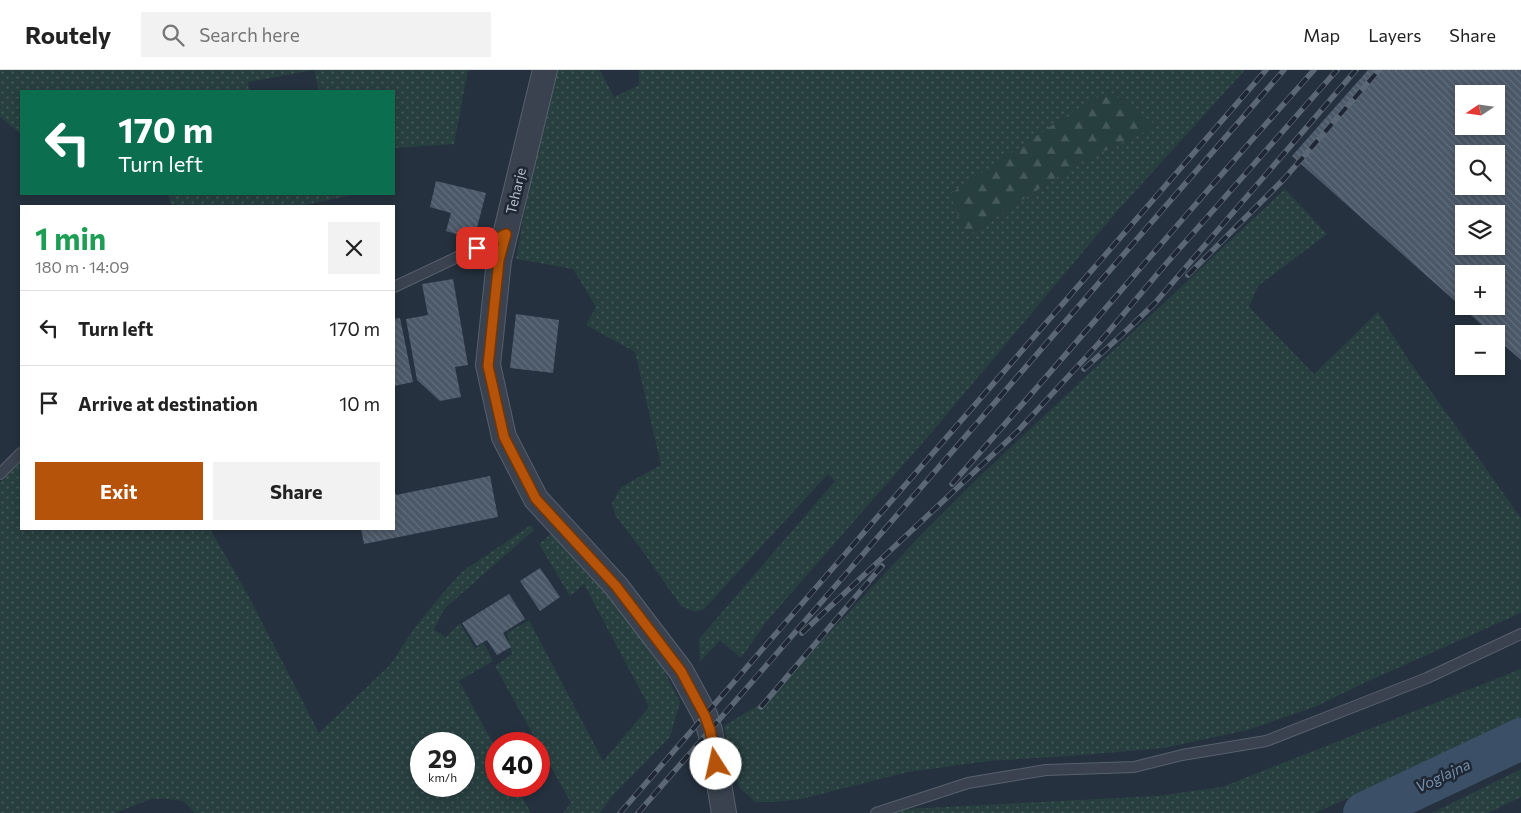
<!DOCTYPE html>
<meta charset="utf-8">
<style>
body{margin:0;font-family:Commissioner,sans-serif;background:#f2f2f2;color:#222;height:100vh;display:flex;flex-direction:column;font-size:19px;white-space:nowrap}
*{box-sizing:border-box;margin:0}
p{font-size:16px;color:#767676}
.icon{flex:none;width:28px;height:28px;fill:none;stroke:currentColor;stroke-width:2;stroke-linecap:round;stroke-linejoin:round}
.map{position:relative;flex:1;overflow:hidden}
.details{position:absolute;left:20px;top:135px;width:375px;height:325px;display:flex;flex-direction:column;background:#fff;border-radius:0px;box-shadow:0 2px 8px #0003}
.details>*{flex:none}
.top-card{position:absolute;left:20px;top:20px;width:375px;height:105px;border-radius:0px;box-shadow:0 2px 8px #0003;background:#0b6e4f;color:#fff;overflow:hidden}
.needle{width:32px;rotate:257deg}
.buttons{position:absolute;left:1455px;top:15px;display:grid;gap:10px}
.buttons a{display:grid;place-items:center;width:50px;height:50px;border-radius:0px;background:#fff;box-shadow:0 2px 8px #0003;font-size:25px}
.speed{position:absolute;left:410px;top:662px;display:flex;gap:10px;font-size:25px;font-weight:700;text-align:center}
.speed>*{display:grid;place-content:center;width:65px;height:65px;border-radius:50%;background:#fff;box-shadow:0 2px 8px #0003;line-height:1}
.speed small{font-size:12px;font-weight:400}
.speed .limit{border:8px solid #d22;background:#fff;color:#111}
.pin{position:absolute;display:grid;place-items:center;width:42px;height:42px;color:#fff;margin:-21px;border-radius:10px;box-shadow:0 2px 8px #0006}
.me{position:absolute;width:55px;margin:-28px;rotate:350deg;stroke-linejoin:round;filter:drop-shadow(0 0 4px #0008)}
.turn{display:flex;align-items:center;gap:18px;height:105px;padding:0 15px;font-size:22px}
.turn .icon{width:65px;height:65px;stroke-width:2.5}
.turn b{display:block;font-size:35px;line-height:42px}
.round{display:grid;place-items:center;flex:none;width:52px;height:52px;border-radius:0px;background:#f2f2f2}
.headline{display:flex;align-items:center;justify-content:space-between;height:85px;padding:0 15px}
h1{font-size:30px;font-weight:700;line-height:38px;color:#1e9e55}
.action{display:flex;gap:10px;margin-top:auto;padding:10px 15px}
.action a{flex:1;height:58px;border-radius:0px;background:#b45309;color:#fff;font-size:20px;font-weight:700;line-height:58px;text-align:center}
.action a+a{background:#f2f2f2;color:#222}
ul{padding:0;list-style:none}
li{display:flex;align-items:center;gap:15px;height:75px;padding:0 15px;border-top:1px solid #e0e0e0}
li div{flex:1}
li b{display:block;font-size:19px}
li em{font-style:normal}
header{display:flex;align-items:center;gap:30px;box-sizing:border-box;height:70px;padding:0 25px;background:#fff;border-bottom:1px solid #e0e0e0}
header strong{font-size:24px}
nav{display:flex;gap:28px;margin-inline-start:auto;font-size:18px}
.search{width:350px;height:45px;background:#f2f2f2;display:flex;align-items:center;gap:12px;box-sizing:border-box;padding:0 18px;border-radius:0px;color:#767676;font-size:19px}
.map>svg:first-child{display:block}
</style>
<header>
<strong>Routely</strong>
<div class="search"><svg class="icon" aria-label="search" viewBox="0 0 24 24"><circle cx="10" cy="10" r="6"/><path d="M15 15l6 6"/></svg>Search here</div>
<nav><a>Map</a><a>Layers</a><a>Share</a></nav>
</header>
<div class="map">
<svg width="1521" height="743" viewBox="0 0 1521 743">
<defs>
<pattern id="grass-dots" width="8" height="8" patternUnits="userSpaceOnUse" patternTransform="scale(1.25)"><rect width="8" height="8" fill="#283f40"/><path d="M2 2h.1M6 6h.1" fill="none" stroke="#45595a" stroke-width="1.8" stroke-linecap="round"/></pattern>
<pattern id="forest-firs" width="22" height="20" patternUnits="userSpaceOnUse" patternTransform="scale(1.25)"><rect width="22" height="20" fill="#283f40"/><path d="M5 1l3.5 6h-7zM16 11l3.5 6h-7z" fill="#45595a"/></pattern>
<pattern id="building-back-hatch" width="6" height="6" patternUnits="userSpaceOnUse" patternTransform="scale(1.25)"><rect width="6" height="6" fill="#4b5867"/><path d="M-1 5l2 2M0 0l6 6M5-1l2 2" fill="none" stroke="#636e7b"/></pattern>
</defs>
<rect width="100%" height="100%" fill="#25313e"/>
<path fill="url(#grass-dots)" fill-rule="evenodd" d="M 0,0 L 468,0 L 454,74 L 394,78 L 394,21 L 319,21 L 314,0 L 248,12 L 249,21 L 21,21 L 21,64 L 0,47 Z
M 556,0 L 600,0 L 614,27 L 639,15 L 639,1 L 640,0 L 1245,0 L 1119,139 L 932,362 L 766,552 L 741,588 L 720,570 L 700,592 L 699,569 L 835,411 L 828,404 L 704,539 L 696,542 L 681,536 L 641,479 L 615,445 L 612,433 L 621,417 L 661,395 L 635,282 L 586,255 L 596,237 L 573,199 L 516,189 L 525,138 ZM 1109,21 L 1156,56 L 1077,94 L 966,167 Z
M 1285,119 L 1327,164 L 1258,216 L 1249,237 L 1314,304 L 1378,242 L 1408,289 L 1521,448 L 1521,543 L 1364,613 L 1317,636 L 1248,660 L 1164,678 L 1069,686 L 989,691 L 908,702 L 801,729 L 775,732 L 755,732 L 740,718 L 732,698 L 724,656 L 767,630 L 917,469 L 979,407 Z
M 168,124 L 356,124 L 301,136 L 171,136 Z
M 21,391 L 21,459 L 210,459 L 248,525 L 319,663 L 390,595 L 416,556 L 442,524 L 463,501 L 531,455 L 534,460 L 444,539 L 434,560 L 446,567 L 460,553 L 475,579 L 484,573 L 493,591 L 459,611 L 496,679 L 496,716 L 516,716 L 531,743 L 195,743 L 183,731 L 168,729 L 151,729 L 115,743 L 0,743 L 0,413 ZM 421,674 L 464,674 L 464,716 L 421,716 Z
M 551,464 L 563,468 L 596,510 L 663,598 L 680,632 L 670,667 L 613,725 L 600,743 L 563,743 L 571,733 L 495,596 L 512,584 L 507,563 L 529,550 L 603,691 L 649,637 L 584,514 L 570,526 L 539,474 Z
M 1521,599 L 1521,651 L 1315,743 L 888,743 L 907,739 L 1157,726 L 1222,717 Z
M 1521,699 L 1521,727 L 1488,743 L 1432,743 Z"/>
<path fill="url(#forest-firs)" d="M 1109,21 L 1157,56 L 1077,94 L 966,167 L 950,124 L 1075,40 Z"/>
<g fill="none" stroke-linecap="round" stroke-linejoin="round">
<path stroke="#3b4f67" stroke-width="42" d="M 1364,743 L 1521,669"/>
</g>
<path fill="url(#building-back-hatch)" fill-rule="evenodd" d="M 1368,0 L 1521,0 L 1521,290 L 1496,268 L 1496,264 L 1492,264 L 1292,86 ZM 1464,24 L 1496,24 L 1496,56 L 1464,56 ZM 1464,84 L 1496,84 L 1496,116 L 1464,116 ZM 1464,144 L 1496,144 L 1496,176 L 1464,176 ZM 1464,204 L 1496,204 L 1496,236 L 1464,236 Z
M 436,111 L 486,123 L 474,169 L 446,161 L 451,143 L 430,137 Z
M 453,209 L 468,295 L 455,297 L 461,327 L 440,331 L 417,310 L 406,249 L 428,245 L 422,214 Z
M 516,244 L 559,250 L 553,303 L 510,298 Z
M 400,248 L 413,312 L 394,316 L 394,249 Z
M 490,406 L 498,447 L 364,474 L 361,459 L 394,459 L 394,419 L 396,425 Z
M 540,498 L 560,527 L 540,541 L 520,511 Z
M 509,524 L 525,549 L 503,563 L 511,577 L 497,585 L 487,570 L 477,576 L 462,553 Z"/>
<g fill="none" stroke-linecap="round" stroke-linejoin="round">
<g stroke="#57606c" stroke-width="12">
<path id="service" d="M 394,217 L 502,166
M 0,404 L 21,383
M 876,743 L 968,713 L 1046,700 L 1134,697 L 1182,685 L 1266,671 L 1427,608 L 1521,564"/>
</g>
<g stroke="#57606c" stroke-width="26">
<path id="tertiary" d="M 545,0 L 499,190 L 488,295 L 504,367 L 536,429 L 616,516 L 681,601 L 705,645 L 710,661 L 724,743"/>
</g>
<use href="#service" stroke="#39424e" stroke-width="10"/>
<use href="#tertiary" stroke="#39424e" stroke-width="24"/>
<g stroke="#5b6775" stroke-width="5.5">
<path id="rail" d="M 1188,205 L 1284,109 L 1379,0
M 1084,299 L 1127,260 L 1155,233 L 1356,0
M 952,414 C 1074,277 1191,137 1314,0
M 802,563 L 1017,362 L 1099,273 L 1165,195 L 1337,0
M 761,637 L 882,496
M 620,743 L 1266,0
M 638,743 L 1284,0"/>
</g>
<use href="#rail" stroke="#1e2733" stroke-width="4" stroke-dasharray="11" stroke-linecap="butt"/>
</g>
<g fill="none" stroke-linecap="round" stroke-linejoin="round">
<g stroke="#753606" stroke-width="12">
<path id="route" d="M 477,178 L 506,164 L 499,190 L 488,296 L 504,367 L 536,429 L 616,516 L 681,601 L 705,646 L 710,660 L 716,694"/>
</g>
<use href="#route" stroke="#b45309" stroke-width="9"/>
</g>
<g text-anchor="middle" stroke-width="5" stroke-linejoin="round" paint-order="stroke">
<g font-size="14" fill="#b5bdc9" stroke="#1e2733">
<text transform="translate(516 121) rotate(-77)" y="5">Teharje</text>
</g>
<g font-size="15" font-style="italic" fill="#768fab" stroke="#1e2733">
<text transform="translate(1443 706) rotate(-25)" y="5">Voglajna</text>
</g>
</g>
</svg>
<div class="buttons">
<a><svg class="needle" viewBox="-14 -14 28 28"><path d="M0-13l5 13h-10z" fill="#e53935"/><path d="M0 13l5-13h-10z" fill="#767676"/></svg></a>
<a><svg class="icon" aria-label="search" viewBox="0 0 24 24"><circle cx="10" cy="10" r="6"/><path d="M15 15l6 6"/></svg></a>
<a><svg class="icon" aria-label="layers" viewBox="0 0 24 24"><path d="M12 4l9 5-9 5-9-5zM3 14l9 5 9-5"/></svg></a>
<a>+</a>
<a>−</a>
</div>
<div class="speed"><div>29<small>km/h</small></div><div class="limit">40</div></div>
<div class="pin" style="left:477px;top:178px;background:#d93025"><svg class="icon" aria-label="arrive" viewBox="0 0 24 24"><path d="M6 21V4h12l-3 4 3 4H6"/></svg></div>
<svg class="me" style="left:716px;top:694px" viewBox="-20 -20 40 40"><circle r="19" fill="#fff"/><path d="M0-13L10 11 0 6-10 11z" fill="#b45309"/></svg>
<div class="top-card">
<div class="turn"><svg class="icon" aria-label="left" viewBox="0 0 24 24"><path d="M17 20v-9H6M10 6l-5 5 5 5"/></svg><div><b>170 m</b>Turn left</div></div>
</div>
<section class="details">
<div class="headline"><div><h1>1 min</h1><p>180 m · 14:09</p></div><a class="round"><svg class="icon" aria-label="close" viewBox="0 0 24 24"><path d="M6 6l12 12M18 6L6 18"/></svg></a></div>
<ul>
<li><svg class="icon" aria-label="left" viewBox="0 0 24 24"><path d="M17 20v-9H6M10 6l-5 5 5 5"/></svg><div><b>Turn left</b></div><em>170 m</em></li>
<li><svg class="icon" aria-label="arrive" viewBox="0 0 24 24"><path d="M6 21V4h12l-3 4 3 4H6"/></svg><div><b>Arrive at destination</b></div><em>10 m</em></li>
</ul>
<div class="action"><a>Exit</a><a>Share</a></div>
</section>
</div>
